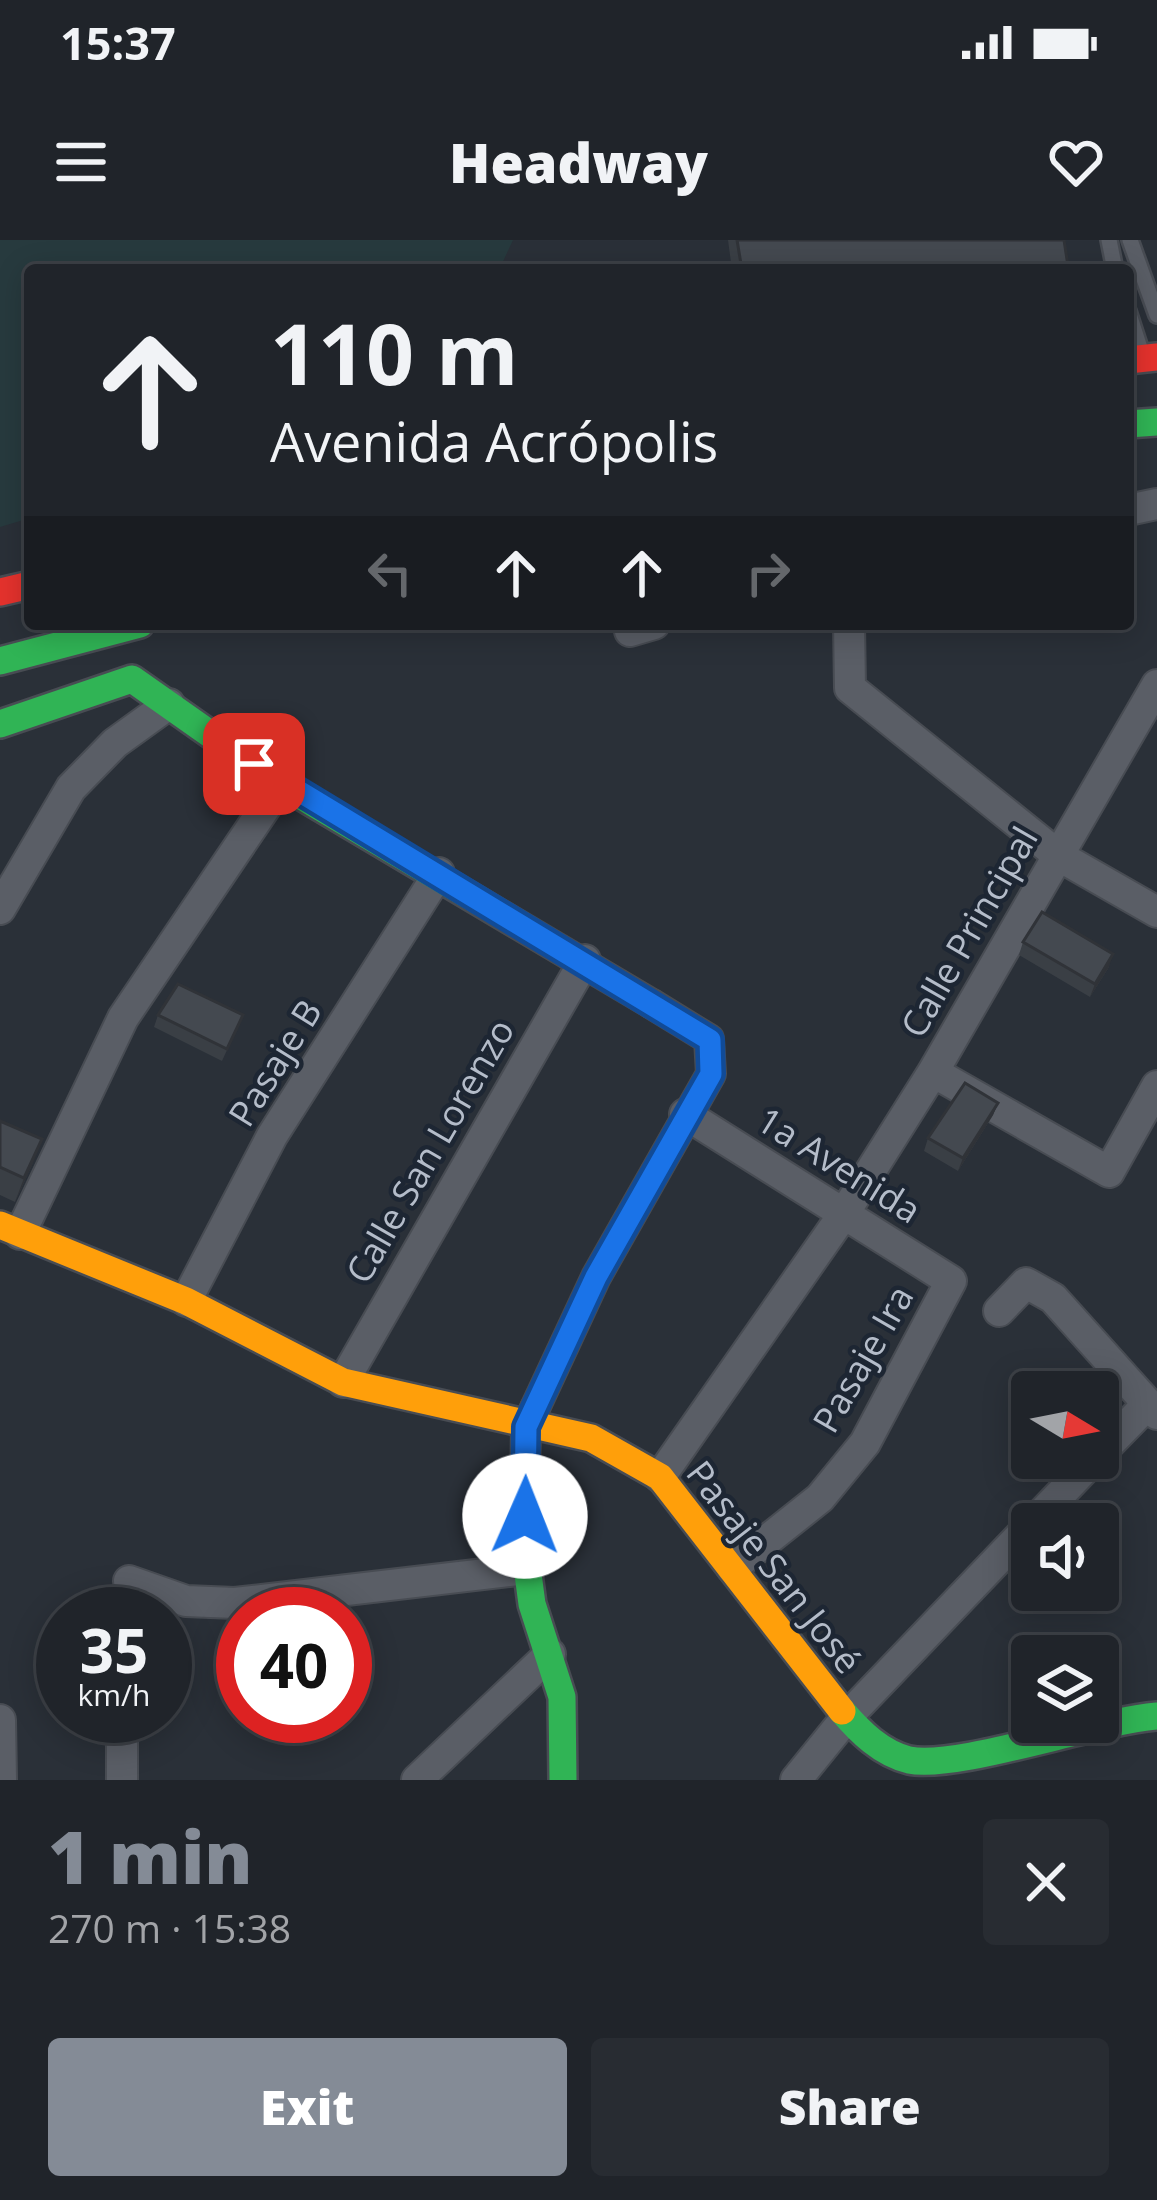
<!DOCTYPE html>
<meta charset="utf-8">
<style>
body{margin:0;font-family:"Open Sans",sans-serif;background:#282c32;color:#f1f3f6;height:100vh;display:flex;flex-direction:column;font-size:45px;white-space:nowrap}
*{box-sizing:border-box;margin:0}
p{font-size:39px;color:#a2a4a8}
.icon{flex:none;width:66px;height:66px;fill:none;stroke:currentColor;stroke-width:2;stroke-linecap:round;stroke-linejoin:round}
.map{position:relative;height:1540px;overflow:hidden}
.details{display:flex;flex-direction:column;background:#20242a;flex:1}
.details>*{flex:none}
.guide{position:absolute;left:24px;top:24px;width:1110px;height:366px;border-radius:12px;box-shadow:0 6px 30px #0003,0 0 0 3px #3d4147;background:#20242a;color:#f1f3f6;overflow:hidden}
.needle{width:78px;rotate:100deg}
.controls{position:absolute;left:1011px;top:1131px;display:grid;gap:24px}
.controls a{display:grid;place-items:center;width:108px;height:108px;border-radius:12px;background:#20242a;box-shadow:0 6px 30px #0003,0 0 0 3px #3d4147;font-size:60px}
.speed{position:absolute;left:36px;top:1347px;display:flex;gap:24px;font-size:60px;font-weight:700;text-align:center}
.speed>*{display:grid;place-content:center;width:156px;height:156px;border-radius:50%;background:#20242a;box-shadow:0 6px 30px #0003,0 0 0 3px #3d4147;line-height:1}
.speed small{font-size:30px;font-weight:400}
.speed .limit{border:18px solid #d22;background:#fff;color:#111}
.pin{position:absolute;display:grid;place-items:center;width:102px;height:102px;color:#fff;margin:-51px;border-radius:24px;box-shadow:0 6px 18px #0006}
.me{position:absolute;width:132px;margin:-66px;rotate:1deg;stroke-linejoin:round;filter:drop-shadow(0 0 9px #0008)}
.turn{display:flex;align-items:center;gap:42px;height:252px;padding:0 48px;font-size:54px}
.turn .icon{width:156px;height:156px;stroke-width:2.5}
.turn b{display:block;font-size:84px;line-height:102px}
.lanes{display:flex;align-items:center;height:114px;padding:0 48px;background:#0003;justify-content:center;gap:60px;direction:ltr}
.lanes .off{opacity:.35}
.round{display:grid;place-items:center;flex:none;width:126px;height:126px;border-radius:12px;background:#282c32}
.headline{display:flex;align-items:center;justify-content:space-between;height:204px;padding:0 48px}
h1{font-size:72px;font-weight:800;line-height:90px;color:#848b96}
.action{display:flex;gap:24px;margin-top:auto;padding:24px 48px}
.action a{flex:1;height:138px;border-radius:12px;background:#848b96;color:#fff;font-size:48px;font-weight:800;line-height:138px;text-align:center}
.action a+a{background:#282c32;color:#f1f3f6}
.status{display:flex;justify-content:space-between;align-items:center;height:84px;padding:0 60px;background:#20242a;direction:ltr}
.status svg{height:33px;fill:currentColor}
header{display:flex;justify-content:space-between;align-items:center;height:156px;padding:0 48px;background:#20242a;font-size:54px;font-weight:800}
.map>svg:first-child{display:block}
</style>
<div class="status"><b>15:37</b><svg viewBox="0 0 49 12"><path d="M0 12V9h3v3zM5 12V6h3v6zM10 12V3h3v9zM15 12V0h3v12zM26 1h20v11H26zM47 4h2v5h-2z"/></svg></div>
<header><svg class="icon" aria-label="menu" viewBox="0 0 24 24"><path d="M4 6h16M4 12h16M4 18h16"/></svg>Headway<svg class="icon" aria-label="heart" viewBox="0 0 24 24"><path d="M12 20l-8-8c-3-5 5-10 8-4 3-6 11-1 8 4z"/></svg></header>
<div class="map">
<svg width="1157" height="1540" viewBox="0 0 1157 1540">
<rect width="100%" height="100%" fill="#2a3038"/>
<path fill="#273a3e" d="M 0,0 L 513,0 L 499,30 L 30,30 L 30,278 L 0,287 Z"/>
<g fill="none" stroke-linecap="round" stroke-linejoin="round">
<g stroke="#484c53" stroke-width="20">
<path id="lane" d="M 1109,0 L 1115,30
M 1130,0 L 1157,75
M 1128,71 L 1140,108"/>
</g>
<g stroke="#484c53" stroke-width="34">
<path id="street" d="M 1128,270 L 1157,264
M 849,384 L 850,448 L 1059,616 L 1157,672
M 630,391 L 654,384
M 0,669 L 71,548 L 115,503 L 169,464
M 933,832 L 1109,932 L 1157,846
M 685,874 L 951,1041 L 865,1203 L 820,1258 L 732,1328
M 20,994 L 123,778 L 281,544
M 186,1061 L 272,896 L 439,633
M 999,1071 L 1026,1043 L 1053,1058 L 1157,1174
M 343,1142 L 585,720
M 1098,1215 L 1146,1166
M 660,1237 L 843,975 L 933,832 L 1157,445
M 129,1341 L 186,1361 L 235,1363 L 527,1329
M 0,1480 L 1,1540
M 122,1500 L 122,1540
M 417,1540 L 550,1414
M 796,1540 L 847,1477 L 1095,1218"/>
</g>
<g stroke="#484c53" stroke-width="32">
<path id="fast" d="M 1128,184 L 1157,182
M 0,421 L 140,384
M 0,484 L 132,439 L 281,544 L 652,764
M 535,1168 L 526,1187 L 524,1304 L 532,1364 L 562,1457 L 563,1540
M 842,1471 C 860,1492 881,1513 909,1520 C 957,1530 1095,1481 1157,1476"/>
</g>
<g stroke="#484c53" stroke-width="32">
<path id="slow" d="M 0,985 L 186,1061 L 343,1142 L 591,1198 L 660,1237 L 842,1471"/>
</g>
<g stroke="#484c53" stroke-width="32">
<path id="jam" d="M 1128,120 L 1157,117
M 0,352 L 30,345
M 535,1168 L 596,1037 L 711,834 L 709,799 L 652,764"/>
</g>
<use href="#lane" stroke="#5a5e66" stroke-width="15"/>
<use href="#street" stroke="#5a5e66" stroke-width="30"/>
<use href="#fast" stroke="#30b455" stroke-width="27"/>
<use href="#slow" stroke="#ff9f0a" stroke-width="27"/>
<use href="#jam" stroke="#e5322d" stroke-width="27"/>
</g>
<path fill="#3a3f45" d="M 728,0 L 1064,0 L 1066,30 L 732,30 Z
M 1023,702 L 1109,727 L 1090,757 L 1019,715 Z
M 158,775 L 243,775 L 222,821 L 154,787 Z
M 998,863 L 993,875 L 958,931 L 924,911 L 928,898 Z
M 0,881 L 33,923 L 15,962 L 0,955 Z"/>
<path fill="#303338" d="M 1113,714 L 1109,727 L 1090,757 L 1095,744 Z
M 998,863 L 993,875 L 958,931 L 963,918 Z
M 42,899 L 33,923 L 15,962 L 24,938 Z"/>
<path fill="#444950" stroke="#303338" stroke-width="3" d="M 737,0 L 1064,0 L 1068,26 L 1040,30 L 742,30 Z
M 1042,672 L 1113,714 L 1095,744 L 1023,702 Z
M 178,744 L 243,775 L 227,809 L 158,775 Z
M 965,843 L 998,863 L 963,918 L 928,898 Z
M 0,881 L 42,899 L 24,938 L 0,927 Z"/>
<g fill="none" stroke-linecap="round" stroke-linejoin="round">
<g stroke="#114b97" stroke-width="30">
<path id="route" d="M 254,524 L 710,800 L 711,834 L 596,1037 L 526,1187 L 525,1276"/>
</g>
<use href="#route" stroke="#1a73e8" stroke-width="21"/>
</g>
<g text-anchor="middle" stroke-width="9" stroke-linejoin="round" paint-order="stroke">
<g font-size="36" fill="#b4bcc9" stroke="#1d2633">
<text transform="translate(969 692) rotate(-60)" y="13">Calle Principal</text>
<text transform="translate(275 823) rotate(-58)" y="13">Pasaje B</text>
<text transform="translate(430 911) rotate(-60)" y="13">Calle San Lorenzo</text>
<text transform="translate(839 925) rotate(32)" y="13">1a Avenida</text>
<text transform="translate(863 1119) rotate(-60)" y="13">Pasaje Ira</text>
<text transform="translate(774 1327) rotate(52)" y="13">Pasaje San José</text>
</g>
</g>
</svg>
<div class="controls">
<a><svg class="needle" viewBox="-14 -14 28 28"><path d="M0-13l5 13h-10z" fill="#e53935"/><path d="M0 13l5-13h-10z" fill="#a2a4a8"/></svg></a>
<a><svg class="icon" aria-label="sound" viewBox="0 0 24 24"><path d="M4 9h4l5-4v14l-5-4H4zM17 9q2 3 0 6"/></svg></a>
<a><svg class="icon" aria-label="layers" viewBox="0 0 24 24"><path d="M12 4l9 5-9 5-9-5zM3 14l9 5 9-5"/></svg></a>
</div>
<div class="speed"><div>35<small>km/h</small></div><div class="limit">40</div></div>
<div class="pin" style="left:254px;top:524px;background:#d93025"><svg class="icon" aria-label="arrive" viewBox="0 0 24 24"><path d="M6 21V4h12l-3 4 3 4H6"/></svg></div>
<svg class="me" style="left:525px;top:1276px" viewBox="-20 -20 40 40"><circle r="19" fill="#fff"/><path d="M0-13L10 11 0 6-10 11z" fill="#1a73e8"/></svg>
<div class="guide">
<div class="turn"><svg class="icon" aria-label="ahead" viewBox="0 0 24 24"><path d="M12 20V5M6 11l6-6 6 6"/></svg><div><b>110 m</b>Avenida Acrópolis</div></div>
<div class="lanes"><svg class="icon off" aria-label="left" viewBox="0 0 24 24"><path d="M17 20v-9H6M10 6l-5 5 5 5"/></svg><svg class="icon" aria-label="ahead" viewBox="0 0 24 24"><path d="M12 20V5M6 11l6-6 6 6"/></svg><svg class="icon" aria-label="ahead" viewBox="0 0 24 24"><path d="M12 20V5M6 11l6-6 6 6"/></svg><svg class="icon off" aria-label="right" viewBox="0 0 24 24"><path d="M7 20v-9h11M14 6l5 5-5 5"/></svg></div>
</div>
</div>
<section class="details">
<div class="headline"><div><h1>1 min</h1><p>270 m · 15:38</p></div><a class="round"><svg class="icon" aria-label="close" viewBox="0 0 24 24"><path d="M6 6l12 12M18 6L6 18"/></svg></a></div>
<div class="action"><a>Exit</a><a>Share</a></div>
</section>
